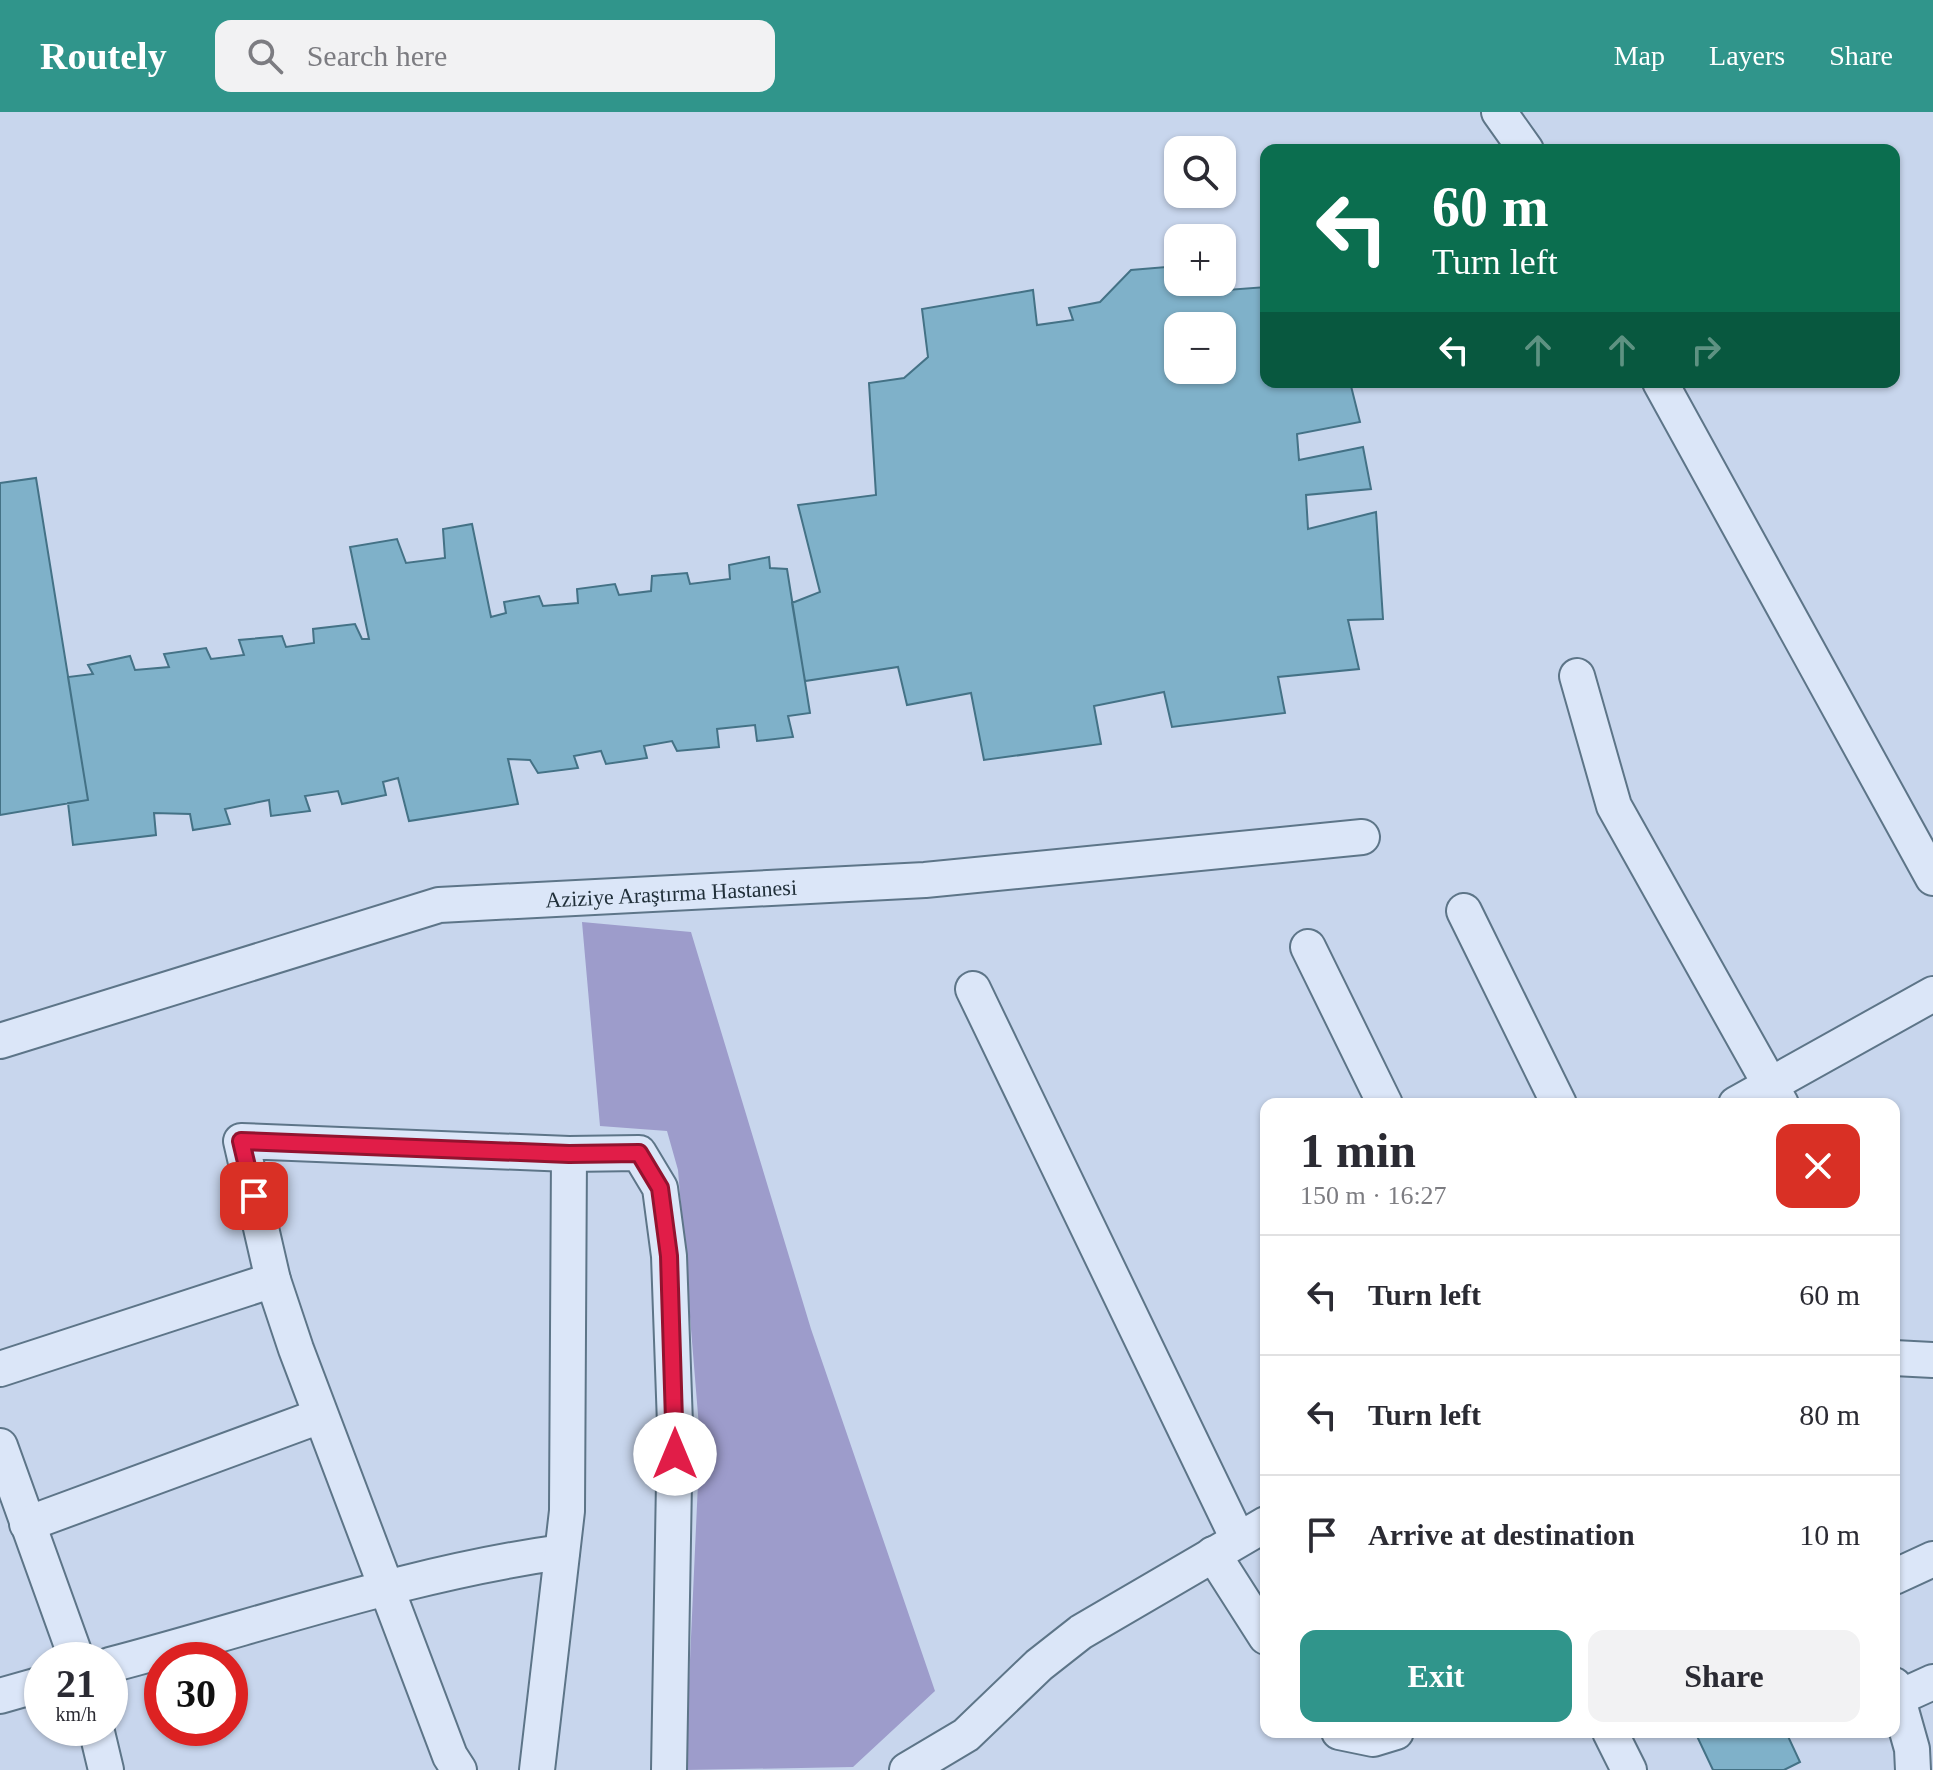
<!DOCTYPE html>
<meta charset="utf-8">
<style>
body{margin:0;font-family:"Times New Roman",serif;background:#f2f2f3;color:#2b2b33;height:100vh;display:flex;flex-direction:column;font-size:30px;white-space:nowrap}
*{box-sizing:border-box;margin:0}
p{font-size:26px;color:#7c7c81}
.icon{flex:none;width:44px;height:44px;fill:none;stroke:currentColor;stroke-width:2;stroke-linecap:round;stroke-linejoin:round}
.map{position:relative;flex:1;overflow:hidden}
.details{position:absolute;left:1260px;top:986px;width:640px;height:640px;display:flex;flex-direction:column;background:#fff;border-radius:16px;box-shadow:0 2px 6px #0004}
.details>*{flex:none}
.hud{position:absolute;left:1260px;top:32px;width:640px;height:244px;border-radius:16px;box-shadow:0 2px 6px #0004;background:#0b6e4f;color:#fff;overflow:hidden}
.fabs{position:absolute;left:1164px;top:24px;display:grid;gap:16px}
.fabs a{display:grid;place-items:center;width:72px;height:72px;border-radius:16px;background:#fff;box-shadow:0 2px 6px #0004;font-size:40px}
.speed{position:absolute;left:24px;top:1530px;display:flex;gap:16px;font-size:40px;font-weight:700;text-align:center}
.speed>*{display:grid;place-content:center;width:104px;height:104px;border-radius:50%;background:#fff;box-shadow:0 2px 6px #0004;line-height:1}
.speed small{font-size:20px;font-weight:400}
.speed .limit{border:12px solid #d22;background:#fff;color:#111}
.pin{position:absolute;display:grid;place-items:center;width:68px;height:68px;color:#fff;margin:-34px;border-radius:16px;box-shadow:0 4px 12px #0006}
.me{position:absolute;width:88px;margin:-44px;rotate:0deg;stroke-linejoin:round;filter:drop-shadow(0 0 6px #0008)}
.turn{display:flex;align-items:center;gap:28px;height:168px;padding:0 40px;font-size:36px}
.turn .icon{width:104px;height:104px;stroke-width:2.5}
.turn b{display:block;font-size:56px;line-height:68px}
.lanes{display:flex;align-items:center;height:76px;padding:0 40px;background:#0003;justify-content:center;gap:40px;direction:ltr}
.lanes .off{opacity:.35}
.round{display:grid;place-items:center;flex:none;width:84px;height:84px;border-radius:16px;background:#f2f2f3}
.headline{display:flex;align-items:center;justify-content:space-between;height:136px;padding:0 40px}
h1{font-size:48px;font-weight:700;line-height:60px}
.primary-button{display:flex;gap:16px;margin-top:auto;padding:16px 40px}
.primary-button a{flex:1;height:92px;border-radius:16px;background:#30958b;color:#fff;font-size:32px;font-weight:700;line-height:92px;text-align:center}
.primary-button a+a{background:#f2f2f3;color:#2b2b33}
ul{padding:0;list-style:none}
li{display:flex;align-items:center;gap:24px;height:120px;padding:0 40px;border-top:2px solid #e1e1e2}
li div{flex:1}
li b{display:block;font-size:30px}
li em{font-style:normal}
header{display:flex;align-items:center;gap:48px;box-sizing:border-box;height:112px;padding:0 40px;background:#30958b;color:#fff}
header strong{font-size:38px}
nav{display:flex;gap:44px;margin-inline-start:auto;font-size:28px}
.search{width:560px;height:72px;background:#f2f2f3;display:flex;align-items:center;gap:20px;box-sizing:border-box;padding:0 28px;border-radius:16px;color:#7c7c81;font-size:30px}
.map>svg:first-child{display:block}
</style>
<header>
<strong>Routely</strong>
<div class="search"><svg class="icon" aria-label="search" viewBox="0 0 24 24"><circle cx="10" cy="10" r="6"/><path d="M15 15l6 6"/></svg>Search here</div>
<nav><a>Map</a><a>Layers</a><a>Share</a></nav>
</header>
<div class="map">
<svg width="1933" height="1658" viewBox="0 0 1933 1658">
<rect width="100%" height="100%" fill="#c8d6ed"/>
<path fill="#9d9ccb" d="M 582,810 L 691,820 L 811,1217 L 935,1579 L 853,1655 L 685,1658 L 700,1327 L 678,1058 L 667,1019 L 600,1014 Z"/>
<path fill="#7fb1c9" stroke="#447286" stroke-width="2" fill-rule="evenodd" d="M 1222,150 L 1227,178 L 1266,175 L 1266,270 L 1350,270 L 1360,310 L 1297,322 L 1299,348 L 1363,335 L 1371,377 L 1306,383 L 1308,417 L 1376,400 L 1383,507 L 1348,508 L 1359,557 L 1278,565 L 1285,601 L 1172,615 L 1164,580 L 1094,594 L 1101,632 L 984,648 L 971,581 L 907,593 L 898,555 L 805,569 L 792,491 L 820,480 L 798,393 L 876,383 L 869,271 L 904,266 L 928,245 L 922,197 L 1033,178 L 1037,213 L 1073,208 L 1069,196 L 1100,190 L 1131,158 L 1178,154 L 1178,170 L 1222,170 ZM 1178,214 L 1222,214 L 1222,258 L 1178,258 Z
M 36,366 L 88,688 L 0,703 L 0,371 Z
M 472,412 L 491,505 L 506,501 L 504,490 L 539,484 L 543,494 L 578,491 L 577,477 L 615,472 L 619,483 L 651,479 L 652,464 L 687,461 L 690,472 L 730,467 L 729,453 L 769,445 L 770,456 L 787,457 L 810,601 L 788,604 L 793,625 L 757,629 L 755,613 L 717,617 L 719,635 L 677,639 L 672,629 L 644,634 L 647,646 L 606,652 L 601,639 L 574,644 L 578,656 L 538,661 L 530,648 L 508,647 L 518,692 L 409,709 L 398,666 L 383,670 L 386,683 L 342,692 L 338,679 L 305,684 L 310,699 L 271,704 L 269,688 L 225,697 L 230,712 L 193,718 L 190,702 L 154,701 L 156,723 L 73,733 L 68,691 L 88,688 L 68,565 L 93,562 L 88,553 L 130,544 L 135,558 L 169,555 L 164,542 L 206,536 L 211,547 L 244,543 L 239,528 L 282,524 L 286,535 L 314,531 L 313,517 L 355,512 L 362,527 L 369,527 L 350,435 L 397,427 L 406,451 L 445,446 L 443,417 Z
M 1695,1620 L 1786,1620 L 1800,1650 L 1784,1658 L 1713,1658 Z"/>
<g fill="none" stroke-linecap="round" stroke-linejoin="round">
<g stroke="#5d7588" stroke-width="38">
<g id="minor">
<path d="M 1499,0 L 1526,38"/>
<path d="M 1660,270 L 1933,766"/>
<path d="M 1577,564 L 1614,694 L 1781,992"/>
<path d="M 1464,799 L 1559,992"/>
<path d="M 1308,835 L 1385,992"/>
<path d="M 973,877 L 1238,1427"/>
<path id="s1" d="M 0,929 L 439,793 L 925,768 L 1362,725"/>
<path d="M 1736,992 L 1933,882"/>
<path d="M 1894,1246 L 1933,1248"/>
<path d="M 0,1257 L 273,1168"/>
<path d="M 0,1334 L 77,1548"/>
<path d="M 27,1412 L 320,1304"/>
<path d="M 1213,1442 L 1266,1525"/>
<path d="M 1894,1465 L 1933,1447"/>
<path d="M 110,1553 C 259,1514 409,1461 562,1440"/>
<path d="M 1894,1573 L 1912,1637 L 1913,1658"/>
<path d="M 0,1584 L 42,1572"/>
<path d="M 1900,1585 L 1933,1570"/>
<path d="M 96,1616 L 106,1658"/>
<path d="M 1339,1620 L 1373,1627 L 1396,1620"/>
<path d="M 1610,1620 L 1629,1658"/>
<path d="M 459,1658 L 450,1644 L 296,1237 L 273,1168 L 241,1029 L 569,1042 L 639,1041 L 660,1076 L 669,1144 L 675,1312 L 669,1658"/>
<path d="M 537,1658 L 567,1399 L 569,1042"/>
<path d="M 907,1658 L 966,1623 L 1039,1553 L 1081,1520 L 1266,1412"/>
</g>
</g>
<use href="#minor" stroke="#dbe6f8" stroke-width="34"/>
</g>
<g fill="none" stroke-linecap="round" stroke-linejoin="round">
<g stroke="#92132f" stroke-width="20">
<path id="route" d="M 254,1084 L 241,1029 L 569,1042 L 639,1041 L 660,1076 L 669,1144 L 675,1342"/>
</g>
<use href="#route" stroke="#e11d48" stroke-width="14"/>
</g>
<g text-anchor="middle" stroke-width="7" stroke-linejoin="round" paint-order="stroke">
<g font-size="22" fill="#202f39" stroke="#d7e2f5">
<text dy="8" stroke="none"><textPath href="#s1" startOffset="692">Aziziye Araştırma Hastanesi</textPath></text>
</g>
</g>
</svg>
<div class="fabs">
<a><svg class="icon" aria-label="search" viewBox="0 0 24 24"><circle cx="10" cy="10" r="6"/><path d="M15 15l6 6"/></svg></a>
<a>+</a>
<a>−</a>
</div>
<div class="speed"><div>21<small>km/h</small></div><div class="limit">30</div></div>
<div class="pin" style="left:254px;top:1084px;background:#d93025"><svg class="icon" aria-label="arrive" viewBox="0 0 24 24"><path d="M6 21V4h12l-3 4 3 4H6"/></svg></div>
<svg class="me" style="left:675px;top:1342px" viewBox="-20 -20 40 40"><circle r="19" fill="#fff"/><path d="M0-13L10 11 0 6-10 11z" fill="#e11d48"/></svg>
<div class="hud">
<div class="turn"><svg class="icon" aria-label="left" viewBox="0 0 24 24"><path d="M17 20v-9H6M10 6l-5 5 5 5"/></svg><div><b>60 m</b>Turn left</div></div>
<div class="lanes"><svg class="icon" aria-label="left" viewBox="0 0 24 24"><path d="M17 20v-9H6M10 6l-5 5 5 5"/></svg><svg class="icon off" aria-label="ahead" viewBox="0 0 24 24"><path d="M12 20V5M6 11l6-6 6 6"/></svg><svg class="icon off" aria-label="ahead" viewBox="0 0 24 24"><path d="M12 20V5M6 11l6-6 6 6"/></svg><svg class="icon off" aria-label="right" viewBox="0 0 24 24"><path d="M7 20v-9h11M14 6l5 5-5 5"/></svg></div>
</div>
<section class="details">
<div class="headline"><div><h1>1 min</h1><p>150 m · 16:27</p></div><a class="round" style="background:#d93025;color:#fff"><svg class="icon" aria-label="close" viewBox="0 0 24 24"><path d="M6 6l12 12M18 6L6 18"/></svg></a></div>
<ul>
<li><svg class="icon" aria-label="left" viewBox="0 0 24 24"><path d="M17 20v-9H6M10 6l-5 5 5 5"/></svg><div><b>Turn left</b></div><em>60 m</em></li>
<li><svg class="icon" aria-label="left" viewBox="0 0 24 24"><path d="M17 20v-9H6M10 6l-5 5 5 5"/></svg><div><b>Turn left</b></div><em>80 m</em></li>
<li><svg class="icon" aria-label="arrive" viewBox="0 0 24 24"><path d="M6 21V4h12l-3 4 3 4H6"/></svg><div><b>Arrive at destination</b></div><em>10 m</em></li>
</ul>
<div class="primary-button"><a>Exit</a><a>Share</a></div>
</section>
</div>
